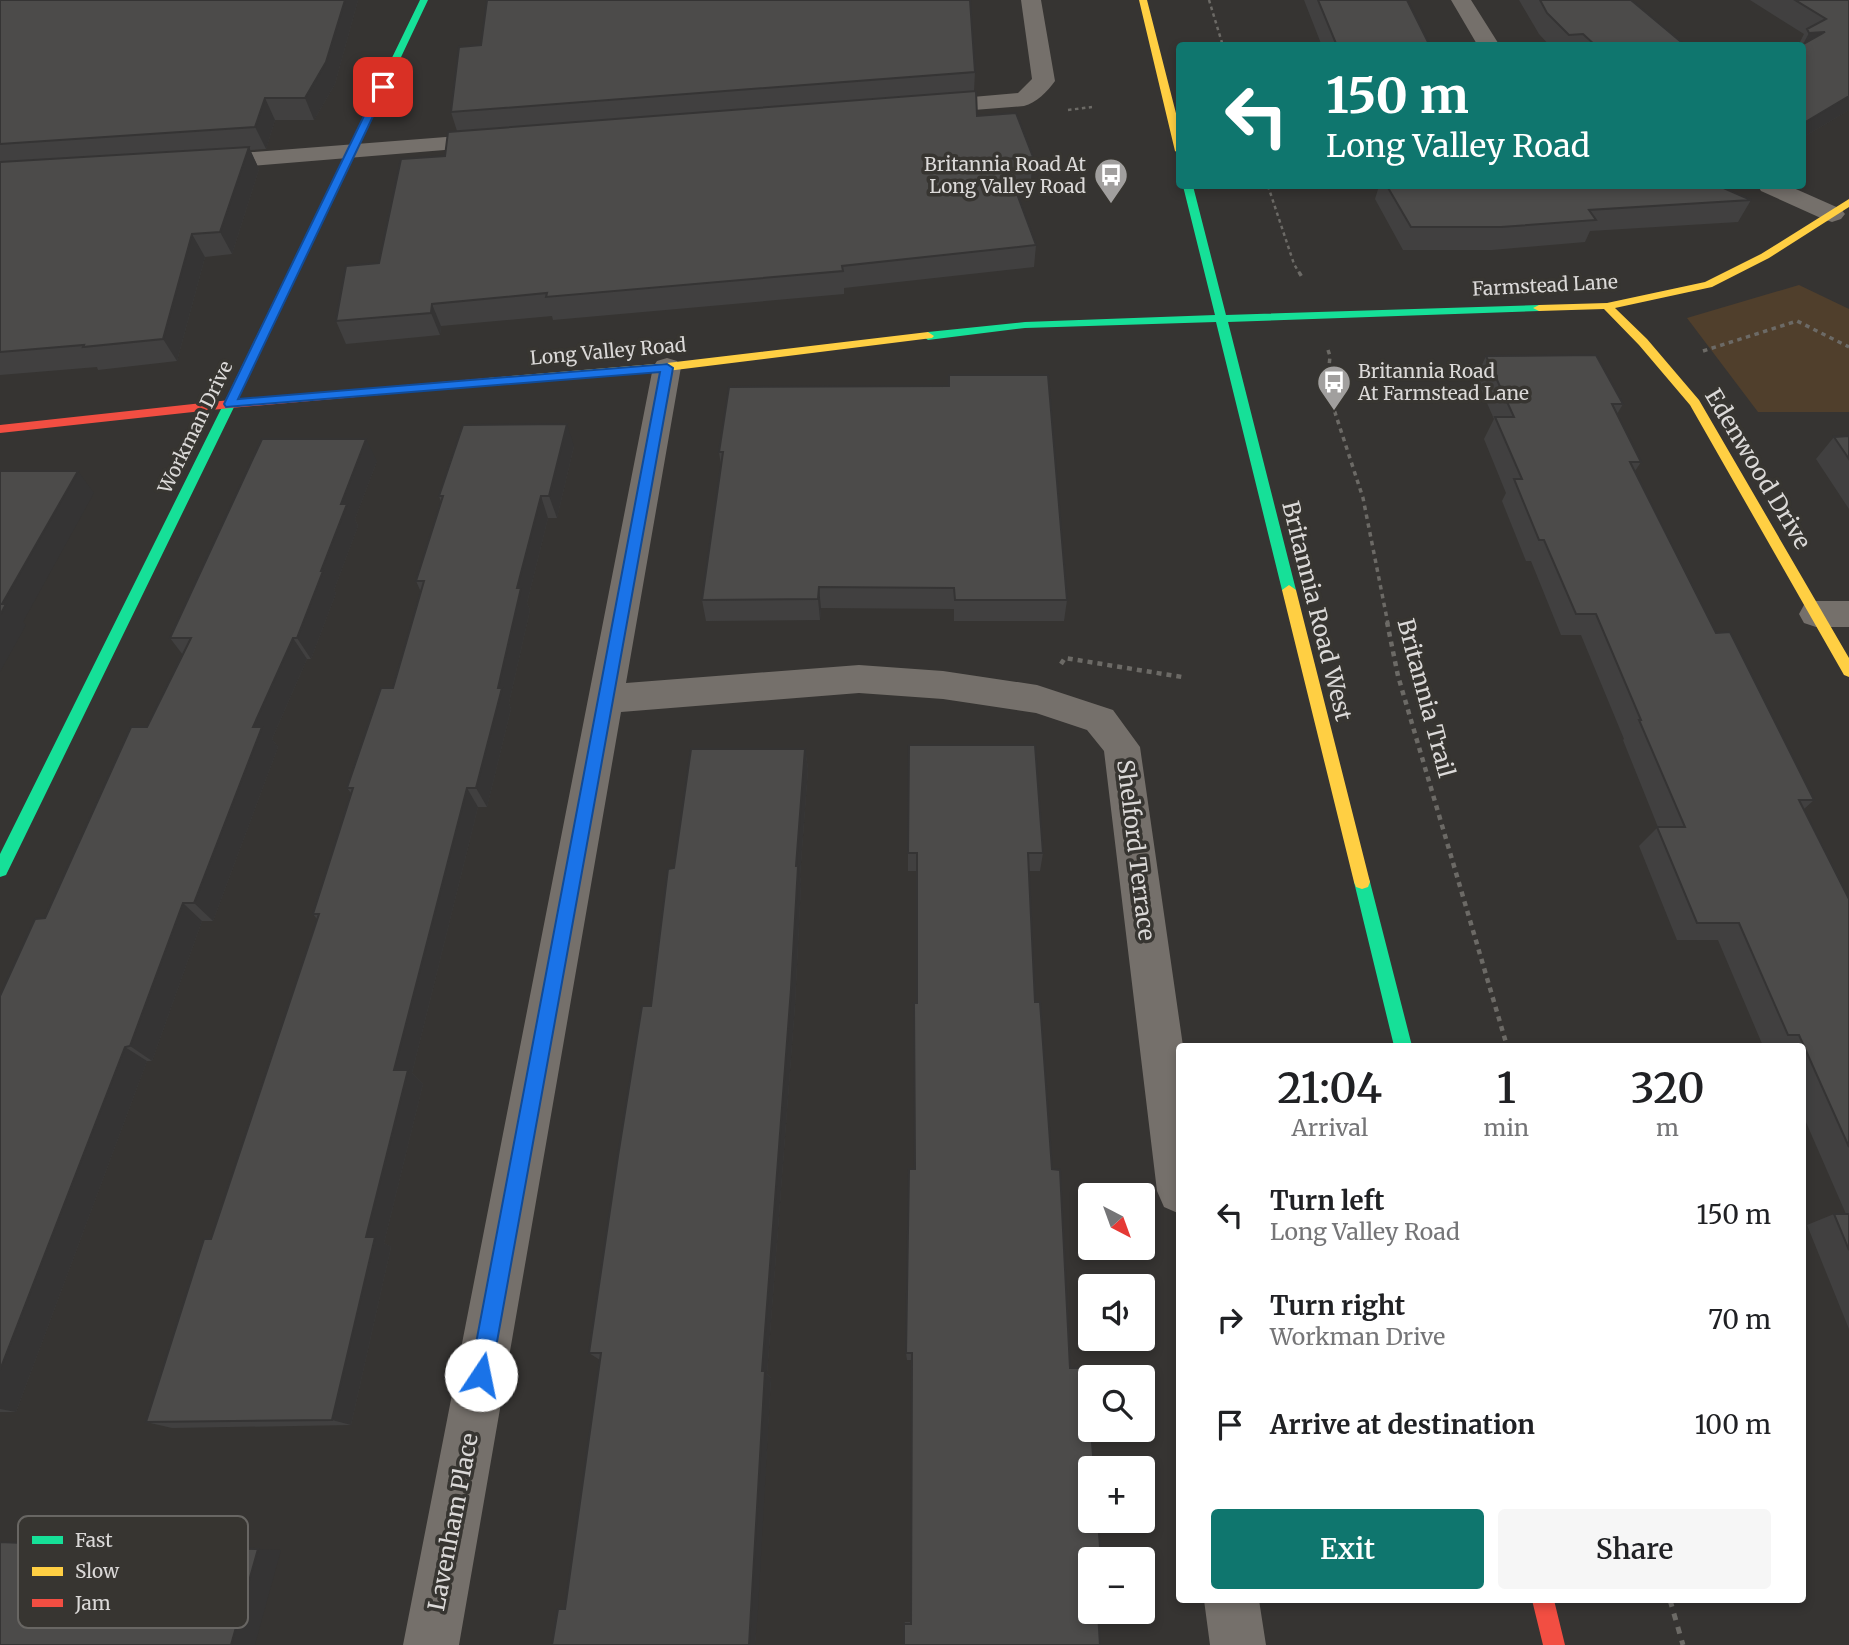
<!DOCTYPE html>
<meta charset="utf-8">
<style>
body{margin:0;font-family:Merriweather,serif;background:#f6f6f6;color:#202124;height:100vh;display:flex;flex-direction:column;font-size:26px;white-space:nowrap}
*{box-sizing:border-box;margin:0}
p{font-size:23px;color:#757577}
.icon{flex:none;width:38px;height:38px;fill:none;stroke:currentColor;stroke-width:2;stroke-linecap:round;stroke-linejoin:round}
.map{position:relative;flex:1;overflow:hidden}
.side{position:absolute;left:1176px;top:1043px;width:630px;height:560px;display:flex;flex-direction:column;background:#fff;border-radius:7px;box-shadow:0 4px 10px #0003}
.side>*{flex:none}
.top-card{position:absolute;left:1176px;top:42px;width:630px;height:147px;border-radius:7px;box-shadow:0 4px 10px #0003;background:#0f766e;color:#fff;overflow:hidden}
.needle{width:46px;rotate:139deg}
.controls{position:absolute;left:1078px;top:1183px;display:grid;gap:14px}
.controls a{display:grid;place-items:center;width:77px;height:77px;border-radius:7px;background:#fff;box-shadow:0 4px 10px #0003;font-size:35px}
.pin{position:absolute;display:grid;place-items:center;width:60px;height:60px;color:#fff;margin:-30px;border-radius:14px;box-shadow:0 4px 10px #0006}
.me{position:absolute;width:77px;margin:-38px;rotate:11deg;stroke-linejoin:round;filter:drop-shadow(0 0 5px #0008)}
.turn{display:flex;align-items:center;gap:24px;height:147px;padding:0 35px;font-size:32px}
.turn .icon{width:91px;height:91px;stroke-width:2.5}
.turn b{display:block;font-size:49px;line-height:60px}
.eta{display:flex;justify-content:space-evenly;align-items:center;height:119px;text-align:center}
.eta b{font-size:42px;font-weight:600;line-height:49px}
.button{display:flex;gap:14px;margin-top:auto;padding:14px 35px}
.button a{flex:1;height:80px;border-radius:7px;background:#0f766e;color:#fff;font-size:28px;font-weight:600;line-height:80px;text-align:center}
.button a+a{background:#f6f6f6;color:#202124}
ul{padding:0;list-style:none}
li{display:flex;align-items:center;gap:21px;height:105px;padding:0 35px}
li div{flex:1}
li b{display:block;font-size:26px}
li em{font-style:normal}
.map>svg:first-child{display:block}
</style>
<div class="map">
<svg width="1849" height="1645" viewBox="0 0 1849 1645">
<rect width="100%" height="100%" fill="#363432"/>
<path fill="#503f2c" d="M 1799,285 L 1849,309 L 1849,412 L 1758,412 L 1687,318 Z"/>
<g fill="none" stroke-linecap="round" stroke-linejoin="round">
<path stroke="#6c6a66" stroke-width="2.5" stroke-dasharray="3.5 3.5" stroke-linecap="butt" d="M 1209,0 L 1223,46
M 1068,110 L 1092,107
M 1268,186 L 1294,264 L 1300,274"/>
<path stroke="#6c6a66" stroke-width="3.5" stroke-dasharray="4.5 4.5" stroke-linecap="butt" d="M 1299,272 L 1303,279
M 1328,350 L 1330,356 L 1327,388 L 1363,498 L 1388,624
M 1703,351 L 1797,321 L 1849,347"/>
<path stroke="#6c6a66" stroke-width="4.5" stroke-dasharray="5 5" stroke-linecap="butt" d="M 1387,622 L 1398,676 L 1507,1046
M 1061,664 L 1065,658 L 1182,677"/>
<path stroke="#6c6a66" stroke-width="5" stroke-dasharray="7 7" stroke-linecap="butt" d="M 1670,1600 L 1683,1645"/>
<path fill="#75706b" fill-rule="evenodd" d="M 1021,0 L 1041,0 L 1055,81 C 1048,91 1036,103 1024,106 L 923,114 L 915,112 L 911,107 L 915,102 L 1018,93 L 1032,79 Z
M 1451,0 L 1471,0 L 1500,46 L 1478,46 Z
M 497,133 L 505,135 L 509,140 L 505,145 L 201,170 L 192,168 L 189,163 L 192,158 L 201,156 Z
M 1758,186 L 1789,186 L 1841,209 L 1845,214 L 1841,219 L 1832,222 L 1823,219 L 1761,191 Z
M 667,358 L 677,361 L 681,367 L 626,683 L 859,665 L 943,671 L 1037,685 L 1113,710 L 1140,747 L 1183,1046 L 1180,1046 L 1180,1214 L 1164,1207 L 1157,1191 L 1104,751 L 1087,730 L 1036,713 L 943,699 L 859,693 L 621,712 L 459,1645 L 403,1645 L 653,367 L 657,361 Z
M 1816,601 L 1849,601 L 1849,627 L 1816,627 L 1804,623 L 1799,614 L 1804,605 Z
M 1204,1600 L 1259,1600 L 1266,1645 L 1210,1645 Z"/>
<path fill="#16e098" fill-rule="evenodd" d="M 420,0 L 428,0 L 350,165 L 341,167 L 340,165 Z
M 1183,186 L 1193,186 L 1226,315 L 1539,305 L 1545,308 L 1539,311 L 1228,322 L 1296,590 L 1289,595 L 1282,590 L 1216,322 L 1025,328 L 928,340 L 922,336 L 928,332 L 1025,322 L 1215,315 Z
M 230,399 L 236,403 L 6,875 L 0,877 L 0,854 L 224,403 Z
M 1362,875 L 1368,877 L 1370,882 L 1412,1046 L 1394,1046 L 1354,882 L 1356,877 Z"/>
<path fill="#ffcf43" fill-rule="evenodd" d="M 1139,0 L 1147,0 L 1180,129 L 1180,154 L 1175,151 Z
M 345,162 L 350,165 L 236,403 L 234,406 L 226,406 L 224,403 L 340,165 Z
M 1849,199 L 1849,207 L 1769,258 L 1712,287 L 1615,308 L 1647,339 L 1699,400 L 1849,658 L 1849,677 L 1844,675 L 1690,405 L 1639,345 L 1604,309 L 1539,311 L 1533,308 L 1539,305 L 1607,303 L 1705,282 L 1761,254 Z
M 928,332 L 934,336 L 932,338 L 667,371 L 488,386 L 482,382 L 488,378 L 667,363 Z
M 1289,585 L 1296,590 L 1370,882 L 1368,887 L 1362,889 L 1356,887 L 1354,882 L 1282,590 Z"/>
<path fill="#f24e42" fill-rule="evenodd" d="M 488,378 L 492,379 L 492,385 L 230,408 L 0,433 L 0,425 L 230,400 Z
M 1532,1600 L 1554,1600 L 1565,1645 L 1543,1645 Z"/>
</g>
<path fill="#414040" d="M 0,0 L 358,0 L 335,84 L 314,120 L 275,120 L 266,149 L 250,150 L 259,169 L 232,254 L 205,257 L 177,361 L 98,370 L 97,367 L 0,375 Z
M 1304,0 L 1407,0 L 1430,46 L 1322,46 Z
M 1519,0 L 1631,0 L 1686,46 L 1550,46 L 1539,34 Z
M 1750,0 L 1849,0 L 1849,110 L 1802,138 L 1802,46 L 1798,46 L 1804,34 Z
M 975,72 L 974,91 L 977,116 L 1033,157 L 1031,179 L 1012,181 L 1036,245 L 1034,267 L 844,288 L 844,294 L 553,320 L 552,316 L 441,326 L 440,335 L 346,344 L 336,321 L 379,263 L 445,156 L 457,131 L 451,112 Z
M 1379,186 L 1719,186 L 1751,200 L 1738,222 L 1590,231 L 1585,242 L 1492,250 L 1403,250 L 1375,199 Z
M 1486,356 L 1623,404 L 1617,414 L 1641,462 L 1635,471 L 1716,633 L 1814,800 L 1804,809 L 1849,899 L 1849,1329 L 1807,1225 L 1834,1214 L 1846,1214 L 1802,1113 L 1802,1046 L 1763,1046 L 1718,940 L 1677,940 L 1639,846 L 1658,827 L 1623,740 L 1624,739 L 1581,635 L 1561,635 L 1531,561 L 1526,561 L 1502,501 L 1506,493 L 1484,439 L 1494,419 L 1476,378 Z
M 729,387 L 1067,600 L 1064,621 L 954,621 L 954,609 L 821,608 L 820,620 L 706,621 L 702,600 L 721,465 L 719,452 Z
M 1849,436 L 1849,509 L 1816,459 L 1834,437 Z
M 574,446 L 557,518 L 548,518 L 527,603 L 530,610 L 509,703 L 511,709 L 487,807 L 478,807 L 412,1073 L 423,1084 L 384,1243 L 391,1247 L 351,1425 L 172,1428 L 146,1422 L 211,1239 L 317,919 L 313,914 L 351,793 L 347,788 L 393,688 L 421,592 L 416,581 L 441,502 L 439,496 Z
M 377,461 L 355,519 L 358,526 L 334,590 L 336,593 L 311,659 L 307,659 L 272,739 L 278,747 L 213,921 L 202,921 L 152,1061 L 147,1061 L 16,1412 L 0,1412 L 0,996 L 45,918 L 147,727 L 183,655 L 170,638 Z
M 805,749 L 808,769 L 800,876 L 801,884 L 795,1005 L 767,1374 L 771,1378 L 755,1645 L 552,1645 L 558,1609 L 565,1608 L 600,1360 L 589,1353 L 651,1006 L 674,868 Z
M 908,853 L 1043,853 L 1040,871 L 1029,871 L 1035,1002 L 1070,1368 L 1090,1612 L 904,1624 L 905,1622 L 911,1622 L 912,1360 L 907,1360 L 906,1353 L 915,1169 L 917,1003 L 917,871 L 908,871 Z"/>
<path fill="#353434" d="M 345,0 L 358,0 L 335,84 L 314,120 L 305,98 Z
M 1825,32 L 1802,46 L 1809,33 Z
M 1849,96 L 1849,110 L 1802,138 L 1802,124 Z
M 265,98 L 275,120 L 266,149 L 255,127 Z
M 249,147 L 259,169 L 232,254 L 220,232 Z
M 192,234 L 205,257 L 177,361 L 163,339 Z
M 432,304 L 441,326 L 440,335 L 431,313 Z
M 567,424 L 574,446 L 557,518 L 549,496 Z
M 366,439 L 377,461 L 355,519 L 358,526 L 334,590 L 336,593 L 311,659 L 297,638 L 321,571 L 341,504 Z
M 78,471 L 94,493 L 23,622 L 26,625 L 0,672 L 0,615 L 2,604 Z
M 541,496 L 548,518 L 527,603 L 530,610 L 509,703 L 511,709 L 487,807 L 476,788 L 498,688 L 517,588 Z
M 819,587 L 821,608 L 820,620 L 818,599 Z
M 293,638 L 307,659 L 272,739 L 278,747 L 213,921 L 194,903 L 253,727 Z
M 805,749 L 808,769 L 800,876 L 801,884 L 795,1005 L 767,1374 L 771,1378 L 758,1610 L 755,1645 L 749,1645 L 762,1371 L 796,866 Z
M 467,788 L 478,807 L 412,1073 L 423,1084 L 384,1243 L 391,1247 L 351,1425 L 332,1420 L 366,1237 L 394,1070 Z
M 183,903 L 202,921 L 152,1061 L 130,1046 Z
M 125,1047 L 147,1061 L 16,1412 L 0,1409 L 0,1370 Z
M 258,1549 L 281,1550 L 255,1645 L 231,1645 Z"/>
<path fill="#4c4b4a" stroke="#353434" stroke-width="2" d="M 0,0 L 345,0 L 326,62 L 305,98 L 265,98 L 255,127 L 0,144 Z
M 487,0 L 970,0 L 975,72 L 451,112 L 459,47 L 481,45 Z
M 1318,0 L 1407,0 L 1430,46 L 1337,46 Z
M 1540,0 L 1631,0 L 1686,46 L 1596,46 L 1583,34 L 1569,35 L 1547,13 Z
M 1795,0 L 1849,0 L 1849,96 L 1802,124 L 1802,46 L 1800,46 L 1825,32 L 1809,33 L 1807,29 L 1826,19 Z
M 976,91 L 977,116 L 1016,113 L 1033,157 L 1004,159 L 1036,245 L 842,266 L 843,271 L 546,297 L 547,293 L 432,304 L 431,313 L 336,321 L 346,266 L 379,263 L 401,159 L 445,156 L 448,132 Z
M 249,147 L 220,232 L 192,234 L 163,339 L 83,347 L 84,345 L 0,352 L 0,162 Z
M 1387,186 L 1719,186 L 1751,200 L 1589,210 L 1596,220 L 1501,227 L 1411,227 Z
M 1596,355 L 1623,404 L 1612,404 L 1641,462 L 1630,462 L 1716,633 L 1730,632 L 1814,800 L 1799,800 L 1849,899 L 1849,1147 L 1799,1035 L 1788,1035 L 1739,923 L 1697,923 L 1657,827 L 1685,827 L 1639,720 L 1641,720 L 1596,614 L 1576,614 L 1544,540 L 1539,540 L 1514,479 L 1522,479 L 1495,417 L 1514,417 L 1486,356 Z
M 949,375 L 1048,375 L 1067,600 L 955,600 L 954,588 L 819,587 L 818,599 L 702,600 L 723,452 L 719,452 L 729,387 L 949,386 Z
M 567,424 L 549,496 L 541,496 L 517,588 L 521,588 L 498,688 L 502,688 L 476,788 L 467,788 L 394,1070 L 408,1070 L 366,1237 L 375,1237 L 332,1420 L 146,1422 L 204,1239 L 211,1239 L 319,914 L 313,914 L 353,788 L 347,788 L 381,688 L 393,688 L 424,581 L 416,581 L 443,496 L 439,496 L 463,425 Z
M 1849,436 L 1849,459 L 1834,437 Z
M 262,439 L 366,439 L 341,504 L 347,504 L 321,571 L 323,571 L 297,638 L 293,638 L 253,727 L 262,727 L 194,903 L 183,903 L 130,1046 L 125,1047 L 0,1370 L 0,996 L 35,919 L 45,918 L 131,727 L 147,727 L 191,638 L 170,638 Z
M 0,471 L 78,471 L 2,604 L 6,604 L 0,615 Z
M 909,745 L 1035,745 L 1043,853 L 1028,853 L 1035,1002 L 1040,1002 L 1052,1169 L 1060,1170 L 1070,1368 L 1087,1368 L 1090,1430 L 1091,1430 L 1094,1468 L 1090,1468 L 1090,1521 L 1098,1521 L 1101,1559 L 1090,1559 L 1090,1612 L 1098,1612 L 1100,1645 L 904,1645 L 904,1624 L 911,1624 L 912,1353 L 906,1353 L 909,1169 L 915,1169 L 914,1003 L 917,1003 L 917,853 L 908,853 Z
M 691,749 L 805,749 L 796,866 L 798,866 L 791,989 L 762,1371 L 765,1371 L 749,1645 L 552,1645 L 558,1609 L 565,1609 L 601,1353 L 589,1353 L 618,1156 L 642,1006 L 651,1006 L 668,869 L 674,868 Z
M 1834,1214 L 1849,1214 L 1849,1250 Z
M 0,1542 L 71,1545 L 258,1549 L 231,1645 L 0,1645 Z"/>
<path fill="#1a73e8" stroke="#114b97" stroke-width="2" d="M 383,84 L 387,87 L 238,399 L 667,364 L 673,368 L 491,1375 L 488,1382 L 481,1385 L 474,1382 L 470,1375 L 660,372 L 226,407 L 224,404 L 378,87 Z"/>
<defs>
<g id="bus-pin" transform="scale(1.75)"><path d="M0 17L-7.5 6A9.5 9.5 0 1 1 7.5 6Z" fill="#a19f9e" stroke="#373531"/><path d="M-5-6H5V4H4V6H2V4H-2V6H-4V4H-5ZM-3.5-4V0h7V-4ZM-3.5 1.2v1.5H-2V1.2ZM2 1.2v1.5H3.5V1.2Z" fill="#fff"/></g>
</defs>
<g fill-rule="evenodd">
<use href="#bus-pin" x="1111" y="175"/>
<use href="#bus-pin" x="1334" y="382"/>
</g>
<g text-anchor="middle" stroke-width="7" stroke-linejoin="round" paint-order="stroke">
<g font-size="19" fill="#dbd9d8" stroke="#373531" text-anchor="end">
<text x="1086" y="171">Britannia Road At<tspan x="1086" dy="22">Long Valley Road</tspan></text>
<text x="1358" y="378" text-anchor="start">Britannia Road<tspan x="1358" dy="22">At Farmstead Lane</tspan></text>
</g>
<g font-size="19" fill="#dbd9d8" stroke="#373531">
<text transform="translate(1545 285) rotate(-3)" y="7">Farmstead Lane</text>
<text transform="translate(608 351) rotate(-5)" y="7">Long Valley Road</text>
<text transform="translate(195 427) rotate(-64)" y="7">Workman Drive</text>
</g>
<g font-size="23" fill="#dbd9d8" stroke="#373531">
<text transform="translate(1758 469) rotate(59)" y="8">Edenwood Drive</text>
<text transform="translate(1317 611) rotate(76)" y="8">Britannia Road West</text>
<text transform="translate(1426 698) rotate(75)" y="8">Britannia Trail</text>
<text transform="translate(1136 850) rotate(83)" y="8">Shelford Terrace</text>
<text transform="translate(453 1522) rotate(-79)" y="8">Lavenham Place</text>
</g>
</g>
<rect x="18" y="1516" width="230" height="112" rx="10" fill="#373531" stroke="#686663" stroke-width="2"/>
<rect x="32" y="1536" width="31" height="8" fill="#16e098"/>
<rect x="32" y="1567" width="31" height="9" fill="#ffcf43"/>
<rect x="32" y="1599" width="31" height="8" fill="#f24e42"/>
<g font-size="19" fill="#dbd9d8">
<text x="75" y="1547">Fast</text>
<text x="75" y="1578">Slow</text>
<text x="75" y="1610">Jam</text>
</g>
</svg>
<div class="controls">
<a><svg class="needle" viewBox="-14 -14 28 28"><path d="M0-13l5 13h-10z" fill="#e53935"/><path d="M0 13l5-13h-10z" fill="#757577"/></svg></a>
<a><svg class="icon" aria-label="sound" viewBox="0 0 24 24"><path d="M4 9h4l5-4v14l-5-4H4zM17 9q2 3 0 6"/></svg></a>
<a><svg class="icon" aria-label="search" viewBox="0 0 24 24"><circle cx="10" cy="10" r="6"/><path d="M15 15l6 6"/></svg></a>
<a>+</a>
<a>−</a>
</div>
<div class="pin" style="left:383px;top:87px;background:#d93025"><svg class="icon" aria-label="arrive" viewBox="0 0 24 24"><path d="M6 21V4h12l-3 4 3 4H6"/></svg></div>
<svg class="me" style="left:481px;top:1375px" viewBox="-20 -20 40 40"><circle r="19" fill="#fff"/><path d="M0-13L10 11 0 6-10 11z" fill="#1a73e8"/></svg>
<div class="top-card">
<div class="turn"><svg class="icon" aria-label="left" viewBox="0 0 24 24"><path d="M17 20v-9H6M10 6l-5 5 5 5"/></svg><div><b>150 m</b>Long Valley Road</div></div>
</div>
<section class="side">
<div class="eta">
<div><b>21:04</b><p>Arrival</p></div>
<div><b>1</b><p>min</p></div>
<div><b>320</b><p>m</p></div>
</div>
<ul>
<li><svg class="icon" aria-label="left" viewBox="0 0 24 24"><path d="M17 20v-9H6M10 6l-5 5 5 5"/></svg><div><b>Turn left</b><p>Long Valley Road</p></div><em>150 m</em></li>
<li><svg class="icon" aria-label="right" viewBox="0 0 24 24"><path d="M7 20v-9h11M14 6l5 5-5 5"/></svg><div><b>Turn right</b><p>Workman Drive</p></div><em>70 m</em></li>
<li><svg class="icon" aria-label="arrive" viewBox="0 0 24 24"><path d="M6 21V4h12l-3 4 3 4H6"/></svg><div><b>Arrive at destination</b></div><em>100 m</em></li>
</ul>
<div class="button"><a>Exit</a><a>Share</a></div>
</section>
</div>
